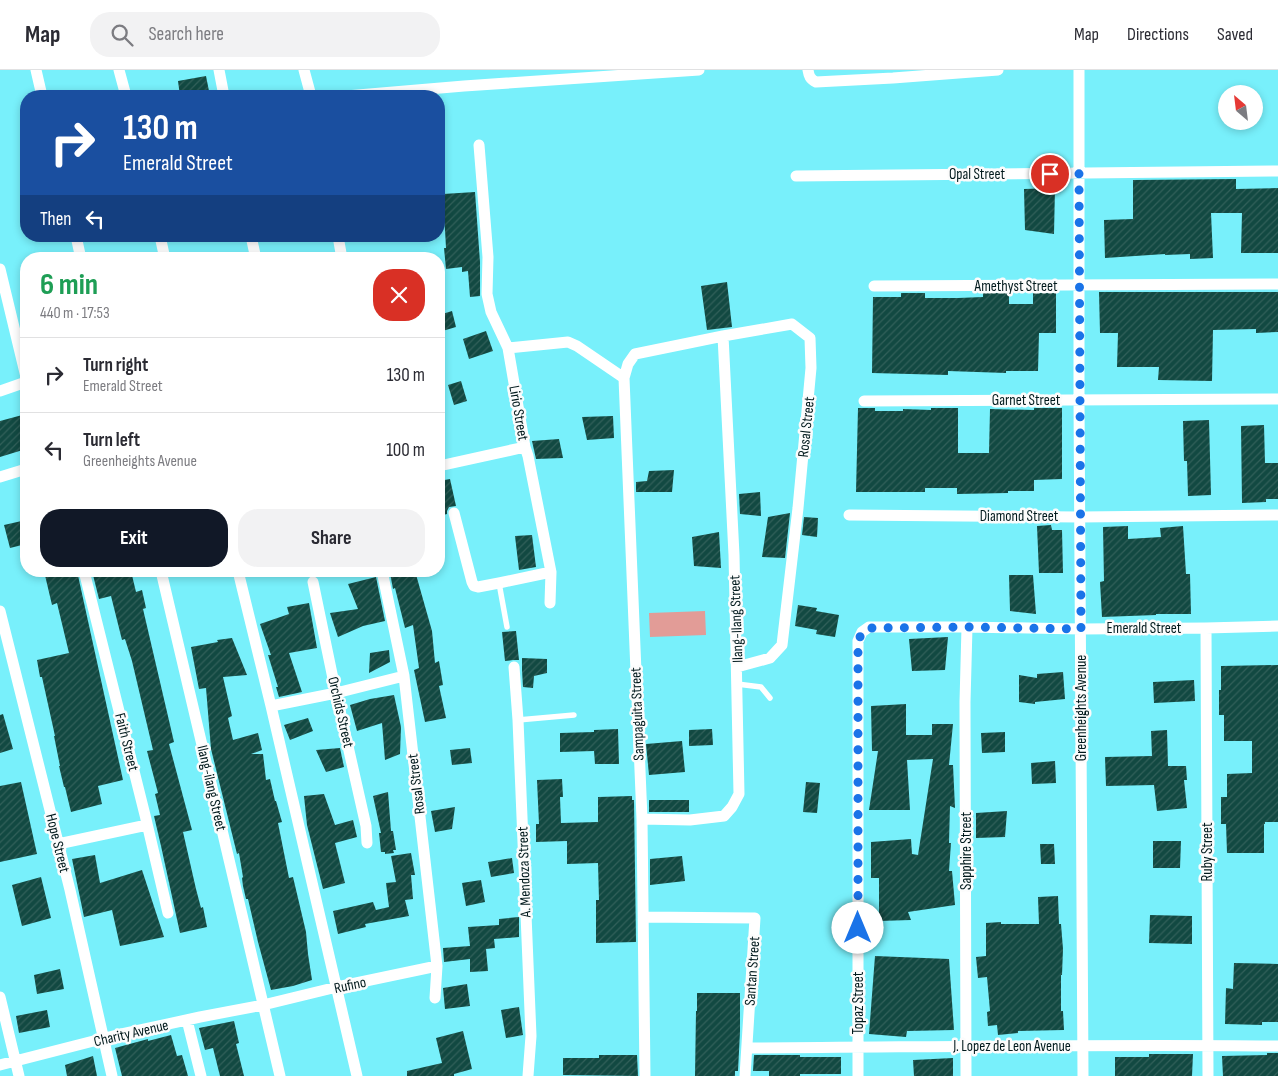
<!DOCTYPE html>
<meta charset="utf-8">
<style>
body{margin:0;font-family:"Sofia Sans Condensed",sans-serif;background:#f2f2f3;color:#2b2b33;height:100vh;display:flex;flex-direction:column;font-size:19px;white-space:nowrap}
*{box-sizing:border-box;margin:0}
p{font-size:16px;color:#7c7c81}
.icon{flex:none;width:28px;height:28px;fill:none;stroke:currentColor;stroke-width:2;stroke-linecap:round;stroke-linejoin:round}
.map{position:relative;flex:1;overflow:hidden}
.drawer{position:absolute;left:20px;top:182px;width:425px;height:325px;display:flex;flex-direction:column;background:#fff;border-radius:20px;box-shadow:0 2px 8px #0003}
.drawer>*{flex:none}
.banner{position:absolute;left:20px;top:20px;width:425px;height:152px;border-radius:20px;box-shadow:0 2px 8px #0003;background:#1a4fa0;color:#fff;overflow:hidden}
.needle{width:32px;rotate:332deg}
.controls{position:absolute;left:1218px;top:15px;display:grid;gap:10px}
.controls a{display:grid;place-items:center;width:45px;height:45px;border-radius:50%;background:#fff;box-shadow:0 2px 8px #0003;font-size:25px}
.pin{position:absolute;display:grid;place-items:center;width:42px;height:42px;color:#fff;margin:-21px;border:2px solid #fff;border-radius:50%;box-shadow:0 1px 5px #0007}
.me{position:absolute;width:55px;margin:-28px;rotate:0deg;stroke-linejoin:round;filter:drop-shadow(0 0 4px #0008)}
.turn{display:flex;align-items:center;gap:18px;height:105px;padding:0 20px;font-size:22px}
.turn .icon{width:65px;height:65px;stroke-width:2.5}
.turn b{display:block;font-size:35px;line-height:42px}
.then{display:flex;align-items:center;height:48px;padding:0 20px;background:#0003;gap:10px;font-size:19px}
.round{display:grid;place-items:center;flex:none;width:52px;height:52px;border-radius:20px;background:#f2f2f3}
.overview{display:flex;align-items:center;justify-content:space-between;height:85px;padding:0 20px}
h1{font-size:30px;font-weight:700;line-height:38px;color:#1e9e55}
.action{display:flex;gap:10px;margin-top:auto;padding:10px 20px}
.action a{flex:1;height:58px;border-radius:20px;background:#111827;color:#fff;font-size:20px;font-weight:700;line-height:58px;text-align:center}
.action a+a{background:#f2f2f3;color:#2b2b33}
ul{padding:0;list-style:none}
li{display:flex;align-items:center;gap:15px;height:75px;padding:0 20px;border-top:1px solid #e1e1e2}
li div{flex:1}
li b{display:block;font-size:19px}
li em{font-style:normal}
header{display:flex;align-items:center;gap:30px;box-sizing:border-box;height:70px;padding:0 25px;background:#fff;border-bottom:1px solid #e1e1e2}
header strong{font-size:24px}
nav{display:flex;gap:28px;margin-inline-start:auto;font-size:18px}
.search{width:350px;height:45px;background:#f2f2f3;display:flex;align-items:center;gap:12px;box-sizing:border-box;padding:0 18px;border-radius:20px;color:#7c7c81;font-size:19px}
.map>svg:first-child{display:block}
</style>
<header>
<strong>Map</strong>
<div class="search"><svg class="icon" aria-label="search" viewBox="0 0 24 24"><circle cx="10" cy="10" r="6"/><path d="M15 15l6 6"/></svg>Search here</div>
<nav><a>Map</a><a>Directions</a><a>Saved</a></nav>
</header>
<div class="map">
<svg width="1278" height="1006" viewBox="0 0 1278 1006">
<defs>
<pattern id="building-hatch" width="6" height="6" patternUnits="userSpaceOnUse" patternTransform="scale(1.25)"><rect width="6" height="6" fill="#124942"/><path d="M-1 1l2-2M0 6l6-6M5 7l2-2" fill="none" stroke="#32605a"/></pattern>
</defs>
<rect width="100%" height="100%" fill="#78f0fb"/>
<path fill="#e29c97" d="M 705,541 L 706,565 L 650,567 L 649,543 Z"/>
<path fill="url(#building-hatch)" d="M 206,6 L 210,26 L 180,26 L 178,11 Z
M 1236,109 L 1236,119 L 1278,118 L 1278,183 L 1241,183 L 1242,143 L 1211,143 L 1213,188 L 1190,189 L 1190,184 L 1165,185 L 1165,184 L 1105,188 L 1104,150 L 1133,149 L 1133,110 Z
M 1055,118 L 1054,164 L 1025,160 L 1024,119 Z
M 475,122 L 480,192 L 480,226 L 470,227 L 468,201 L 462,202 L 462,197 L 446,199 L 444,178 L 446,178 L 443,124 Z
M 727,212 L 732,257 L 707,260 L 701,216 Z
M 1099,222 L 1278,222 L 1278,262 L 1256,263 L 1256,259 L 1213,260 L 1212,311 L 1158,310 L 1159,297 L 1117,297 L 1118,263 L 1100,263 Z
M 901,223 L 925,223 L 925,228 L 958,228 L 983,227 L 983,223 L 1009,223 L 1009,234 L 1033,234 L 1033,223 L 1056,223 L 1056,263 L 1039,263 L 1038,301 L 1006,301 L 1006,303 L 948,301 L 948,305 L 872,303 L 873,227 L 901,227 Z
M 452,241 L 456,257 L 439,262 L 439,245 Z
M 486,261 L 493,281 L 469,289 L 463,269 Z
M 461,311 L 467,331 L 454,335 L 448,315 Z
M 858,338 L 875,338 L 875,341 L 903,341 L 903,339 L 931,340 L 931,338 L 958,338 L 958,383 L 989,383 L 990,339 L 1034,340 L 1034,338 L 1062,338 L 1062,409 L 1034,410 L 1034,421 L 1008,421 L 1008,423 L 957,424 L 957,418 L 925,418 L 925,422 L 856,422 Z
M 26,344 L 26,379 L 0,387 L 0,351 Z
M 613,346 L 614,368 L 587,370 L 582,347 Z
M 1209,350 L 1211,425 L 1188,426 L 1187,391 L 1184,391 L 1183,351 Z
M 1264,355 L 1265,393 L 1278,393 L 1278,429 L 1266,429 L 1266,432 L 1242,433 L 1241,356 Z
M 559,369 L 563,388 L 536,389 L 532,371 Z
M 674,400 L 672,422 L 636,422 L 636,412 L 647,411 L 649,401 Z
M 450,409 L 456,436 L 449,437 L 447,441 L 447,444 L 439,446 L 439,411 Z
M 760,422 L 761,446 L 740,444 L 739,424 Z
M 790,443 L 785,488 L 762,487 L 768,447 Z
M 804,447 L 818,448 L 817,467 L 802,465 Z
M 26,450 L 26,474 L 10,478 L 4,455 Z
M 1051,455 L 1052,460 L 1062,460 L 1063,503 L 1039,503 L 1037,456 Z
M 1128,456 L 1128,469 L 1161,467 L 1160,458 L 1183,456 L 1186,504 L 1190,504 L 1191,544 L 1156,544 L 1156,545 L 1102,547 L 1100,512 L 1104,511 L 1103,457 Z
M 719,462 L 721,498 L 694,496 L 692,467 Z
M 532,465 L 536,497 L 519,500 L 515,466 Z
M 44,501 L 77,501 L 123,710 L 98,716 L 102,734 L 71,742 L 65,717 L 64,717 L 59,696 L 60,696 L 54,666 L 55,666 L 42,607 L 40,607 L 37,590 L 69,583 L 57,533 L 52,535 Z
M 92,501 L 131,501 L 136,522 L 142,520 L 146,538 L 143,539 L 174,672 L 169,674 L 192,760 L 183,762 L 196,819 L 201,838 L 203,837 L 207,857 L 180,863 L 161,776 L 154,746 L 160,745 L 155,724 L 158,723 L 147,681 L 153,680 L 132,591 L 125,569 L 122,570 L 111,526 L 99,529 Z
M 397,501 L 415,501 L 432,561 L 435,593 L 439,591 L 443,615 L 439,616 L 446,648 L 425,652 L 414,600 L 419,598 L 413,555 L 405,558 L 395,518 L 393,519 L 390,503 Z
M 1009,505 L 1033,505 L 1036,544 L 1010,541 Z
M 376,507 L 385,551 L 363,556 L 338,567 L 330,543 L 358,539 L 348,514 Z
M 309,533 L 317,578 L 289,583 L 302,622 L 279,627 L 276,617 L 278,617 L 268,585 L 271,585 L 260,554 L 289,544 L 287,537 Z
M 798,535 L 817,538 L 816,541 L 839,545 L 835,567 L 816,564 L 817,560 L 795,556 Z
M 516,561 L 519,590 L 513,590 L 505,591 L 502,562 Z
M 948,567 L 945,600 L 912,601 L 909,569 Z
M 232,568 L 247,605 L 223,607 L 232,646 L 228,648 L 233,670 L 258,663 L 262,680 L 251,684 L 263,684 L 266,710 L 270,709 L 275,731 L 276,731 L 282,752 L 278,753 L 289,808 L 293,807 L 306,862 L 308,884 L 312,910 L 293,916 L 271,920 L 258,872 L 248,829 L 246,829 L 243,816 L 242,808 L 243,807 L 239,783 L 237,784 L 211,679 L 206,618 L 199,619 L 191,577 L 218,572 L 217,570 Z
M 389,580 L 390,592 L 369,603 L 370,583 Z
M 522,588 L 547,589 L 547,603 L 534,606 L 533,618 L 523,617 L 522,600 Z
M 1278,595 L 1278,752 L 1265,752 L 1265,754 L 1264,754 L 1264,783 L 1227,783 L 1226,754 L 1221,754 L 1221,727 L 1227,727 L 1227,704 L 1252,703 L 1252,671 L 1224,671 L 1224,645 L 1219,645 L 1219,620 L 1221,620 L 1221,596 Z
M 1063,602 L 1065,629 L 1035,632 L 1035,634 L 1019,632 L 1019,605 L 1037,608 L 1037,604 Z
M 1194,610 L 1195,631 L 1154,633 L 1153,612 Z
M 394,625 L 401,657 L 400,684 L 385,690 L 382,653 L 357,661 L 350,635 L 370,629 Z
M 906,634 L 906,665 L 932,665 L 932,654 L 953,654 L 949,695 L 953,695 L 955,738 L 950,736 L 949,773 L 951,773 L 949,801 L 952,801 L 955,835 L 908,842 L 911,850 L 879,851 L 879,808 L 871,808 L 871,772 L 911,769 L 912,784 L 918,785 L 933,689 L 907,690 L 910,740 L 869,740 L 878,681 L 872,681 L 871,636 Z
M 3,644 L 13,679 L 0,683 L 0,645 Z
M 308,648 L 313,661 L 290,670 L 284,655 Z
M 618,659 L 619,694 L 595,694 L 594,681 L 560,682 L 560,663 L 594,662 L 594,660 Z
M 712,659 L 713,675 L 689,676 L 689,660 Z
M 1167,660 L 1168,696 L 1186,696 L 1187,710 L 1184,710 L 1187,738 L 1157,741 L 1154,715 L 1106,716 L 1105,687 L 1152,686 L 1151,661 Z
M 1005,662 L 1005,682 L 982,683 L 981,663 Z
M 682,671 L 685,702 L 649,705 L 646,674 Z
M 340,678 L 344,697 L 326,702 L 316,680 Z
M 470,678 L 472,693 L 452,695 L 450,680 Z
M 1055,691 L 1056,713 L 1032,714 L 1031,693 Z
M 562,709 L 563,727 L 560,727 L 561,753 L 598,752 L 598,727 L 632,726 L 632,730 L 634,730 L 636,872 L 596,873 L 596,830 L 599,830 L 598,793 L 567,794 L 567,771 L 536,772 L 536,754 L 539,754 L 537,710 Z
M 21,712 L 37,784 L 0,792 L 0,716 Z
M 806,712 L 820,713 L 817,743 L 803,742 Z
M 388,722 L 391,761 L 393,761 L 396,780 L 393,780 L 394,783 L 385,784 L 385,782 L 381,782 L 379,763 L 381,763 L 373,726 Z
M 324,724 L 335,755 L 353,750 L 357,767 L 335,773 L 345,813 L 323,819 L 307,755 L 304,726 Z
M 649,730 L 689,730 L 689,742 L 649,742 Z
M 455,737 L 452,759 L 435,762 L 431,741 Z
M 1007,741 L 1005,767 L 976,768 L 976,743 Z
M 1153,771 L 1181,771 L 1180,798 L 1153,798 Z
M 1040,774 L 1054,774 L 1055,794 L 1041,794 Z
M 411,783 L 415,805 L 411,805 L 413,829 L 405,830 L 409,846 L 365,854 L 366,857 L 338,864 L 333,841 L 373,832 L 376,840 L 389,837 L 386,813 L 396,812 L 391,786 Z
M 95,785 L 100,813 L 142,800 L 164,867 L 120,876 L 112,840 L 84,847 L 72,789 Z
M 682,786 L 685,811 L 650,815 L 650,789 Z
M 512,788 L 514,803 L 491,807 L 488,792 Z
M 41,807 L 51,848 L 22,856 L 12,815 Z
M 481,810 L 485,832 L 466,836 L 462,813 Z
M 1058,826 L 1059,854 L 1061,854 L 1063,879 L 1062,905 L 1061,905 L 1061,941 L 1063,941 L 1064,960 L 1018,961 L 1018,963 L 998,965 L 997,955 L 988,956 L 987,942 L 990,941 L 987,907 L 978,908 L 976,887 L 986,886 L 986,853 L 1001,852 L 1001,854 L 1039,854 L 1038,827 Z
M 1150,845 L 1192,846 L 1192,874 L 1149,873 Z
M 519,847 L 519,867 L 494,869 L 495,878 L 486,879 L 488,901 L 470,902 L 470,889 L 444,892 L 443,878 L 470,876 L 468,857 L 499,855 L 499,849 Z
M 875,886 L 949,889 L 954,960 L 907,961 L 906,967 L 869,964 Z
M 1234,893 L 1278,894 L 1278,952 L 1262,952 L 1262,955 L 1225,954 L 1226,918 L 1233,919 Z
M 60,899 L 64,919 L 37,924 L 34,905 Z
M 467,914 L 470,936 L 445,939 L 443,918 Z
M 697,923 L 740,923 L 740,962 L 738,1001 L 735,1001 L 735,1006 L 695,1006 L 696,941 L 697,941 Z
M 519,937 L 523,965 L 506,968 L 501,940 Z
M 47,940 L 50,957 L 19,963 L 16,946 Z
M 234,951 L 239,973 L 236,974 L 244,1006 L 220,1006 L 213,978 L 205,980 L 199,958 Z
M 463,961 L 472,999 L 454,1004 L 454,1006 L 407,1006 L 407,1001 L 442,993 L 436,968 Z
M 171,965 L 177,986 L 182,985 L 188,1006 L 122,1006 L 115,978 L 148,969 L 148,971 Z
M 1267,983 L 1278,983 L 1278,1006 L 1223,1006 L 1222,986 L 1267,985 Z
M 1149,984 L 1193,984 L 1192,1006 L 1115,1006 L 1115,987 L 1149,987 Z
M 599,985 L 637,985 L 638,1006 L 563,1005 L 563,988 L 599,988 Z
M 754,985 L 800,985 L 800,987 L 841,987 L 841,1004 L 800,1004 L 800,1006 L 769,1006 L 769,1001 L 753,1001 Z
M 93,986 L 97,1006 L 67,1006 L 65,995 Z
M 953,988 L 953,1006 L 914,1006 L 913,990 Z"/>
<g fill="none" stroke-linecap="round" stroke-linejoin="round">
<path stroke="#fff" stroke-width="5.5" d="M 499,513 L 507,557
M 737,614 L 761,617 L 770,628
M 518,650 L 574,645"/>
<path stroke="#fff" stroke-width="11" d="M 36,0 L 42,26
M 119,0 L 126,26
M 219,0 L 224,26
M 304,0 L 311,26
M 808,0 C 809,6 810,9 816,12 L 893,8 L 998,0
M 1079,0 L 1079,330 L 1083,1006
M 346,26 L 464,16 L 699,0
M 479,75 L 488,187 L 487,224 L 491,242 L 508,278
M 796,106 L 1278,101
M 76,166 L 81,189
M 160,166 L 165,189
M 251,166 L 256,189
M 338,166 L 342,189
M 0,199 L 26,307
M 874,216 L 1278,214
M 0,321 L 26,312
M 864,331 L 1278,329
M 439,396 L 525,377
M 0,407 L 26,399
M 454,443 L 472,512 L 474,516 L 478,517 L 499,513 L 551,502
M 849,445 L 1080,447 L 1278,445
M 84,501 L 145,745 L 168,843
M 161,501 L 280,1006
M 238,501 L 271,636 L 357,1006
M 382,501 L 404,606 L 437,896 L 435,928
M 313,512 L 336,623 L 366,756 L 367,773
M 550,533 L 551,502 L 528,386 L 525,377 L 508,278 L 568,272 L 577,276 L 624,308
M 0,541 L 70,820 L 112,1006
M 1206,558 L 1208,1006
M 514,597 L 518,650 L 531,966 L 528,1006
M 271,636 L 336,623 L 404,606
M 642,749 L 690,750 L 724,746 L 732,737 L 739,724 L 734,485 L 723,266
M 58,774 L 147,755
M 643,847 L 755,848 L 745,1006
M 0,927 L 19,1006
M 187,950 L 201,1006
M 747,978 C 924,977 1101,974 1278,976
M 0,995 L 117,965 L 200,947 L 263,935 L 337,917 L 437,896
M 645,1006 L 642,749 L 624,308 L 628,294 L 635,284 L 723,266 L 792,254 L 810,268 L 811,298 L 798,438 L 782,575 L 770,588 L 737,597
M 858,1006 L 858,571 L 862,562 L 869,557 L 967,557 L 1081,559 L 1206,558 L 1278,556
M 966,1006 L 965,632 L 967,557"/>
</g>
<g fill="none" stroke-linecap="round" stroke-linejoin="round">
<path stroke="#1a73e8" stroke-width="9" stroke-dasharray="0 16.2" d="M 858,858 L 858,572 L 862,562 L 869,558 L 967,557 L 1081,559 L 1079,103 L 1050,104"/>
</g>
<g text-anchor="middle" stroke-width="5" stroke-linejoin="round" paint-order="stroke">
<g font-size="15" fill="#00191c" stroke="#fcfcfc">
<text x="977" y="109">Opal Street</text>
<text x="1016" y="221">Amethyst Street</text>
<text x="1026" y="335">Garnet Street</text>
<text transform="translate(519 343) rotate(80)" y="5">Lirio Street</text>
<text transform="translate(806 357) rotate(-84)" y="5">Rosal Street</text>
<text x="1019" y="451">Diamond Street</text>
<text transform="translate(736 549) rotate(-92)" y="5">Ilang-Ilang Street</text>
<text x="1144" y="563">Emerald Street</text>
<text transform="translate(1081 638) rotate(-90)" y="5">Greenheights Avenue</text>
<text transform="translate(341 642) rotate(77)" y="5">Orchids Street</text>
<text transform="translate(637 644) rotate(-92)" y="5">Sampaguita Street</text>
<text transform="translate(127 672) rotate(76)" y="5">Faith Street</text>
<text transform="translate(416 714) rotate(-97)" y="5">Rosal Street</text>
<text transform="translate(212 718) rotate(77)" y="5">Ilang-ilang Street</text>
<text transform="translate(58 773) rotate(76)" y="5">Hope Street</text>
<text transform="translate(966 781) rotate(-90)" y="5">Sapphire Street</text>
<text transform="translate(1207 782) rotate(-90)" y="5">Ruby Street</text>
<text transform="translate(524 802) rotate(-92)" y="5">A. Mendoza Street</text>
<text transform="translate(752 901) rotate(-86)" y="5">Santan Street</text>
<text transform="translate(350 915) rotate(-12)" y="5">Rufino</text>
<text transform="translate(858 933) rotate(-90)" y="5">Topaz Street</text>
<text transform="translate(131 963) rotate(-13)" y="5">Charity Avenue</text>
<text x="1012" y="981">J. Lopez de Leon Avenue</text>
</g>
</g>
</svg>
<div class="controls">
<a><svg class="needle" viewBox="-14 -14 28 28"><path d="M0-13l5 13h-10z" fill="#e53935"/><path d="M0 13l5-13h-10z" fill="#7c7c81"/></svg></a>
</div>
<div class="pin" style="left:1050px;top:104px;background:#d93025"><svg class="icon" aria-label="arrive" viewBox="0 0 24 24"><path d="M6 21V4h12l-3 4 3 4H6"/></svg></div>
<svg class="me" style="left:858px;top:858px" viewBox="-20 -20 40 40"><circle r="19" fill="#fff"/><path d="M0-13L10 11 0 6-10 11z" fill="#1a73e8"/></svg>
<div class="banner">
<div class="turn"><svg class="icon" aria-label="right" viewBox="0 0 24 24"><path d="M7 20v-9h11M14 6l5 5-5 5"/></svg><div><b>130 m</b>Emerald Street</div></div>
<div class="then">Then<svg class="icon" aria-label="left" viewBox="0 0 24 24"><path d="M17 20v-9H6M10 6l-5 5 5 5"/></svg></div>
</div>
<section class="drawer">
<div class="overview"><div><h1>6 min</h1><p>440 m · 17:53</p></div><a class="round" style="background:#d93025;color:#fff"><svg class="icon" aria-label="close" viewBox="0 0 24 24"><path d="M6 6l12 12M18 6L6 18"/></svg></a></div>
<ul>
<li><svg class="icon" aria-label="right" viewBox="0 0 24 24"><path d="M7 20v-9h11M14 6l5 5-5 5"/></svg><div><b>Turn right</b><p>Emerald Street</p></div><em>130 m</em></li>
<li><svg class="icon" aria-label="left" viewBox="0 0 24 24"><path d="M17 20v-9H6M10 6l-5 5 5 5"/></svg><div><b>Turn left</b><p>Greenheights Avenue</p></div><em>100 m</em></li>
</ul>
<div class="action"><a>Exit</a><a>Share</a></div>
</section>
</div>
